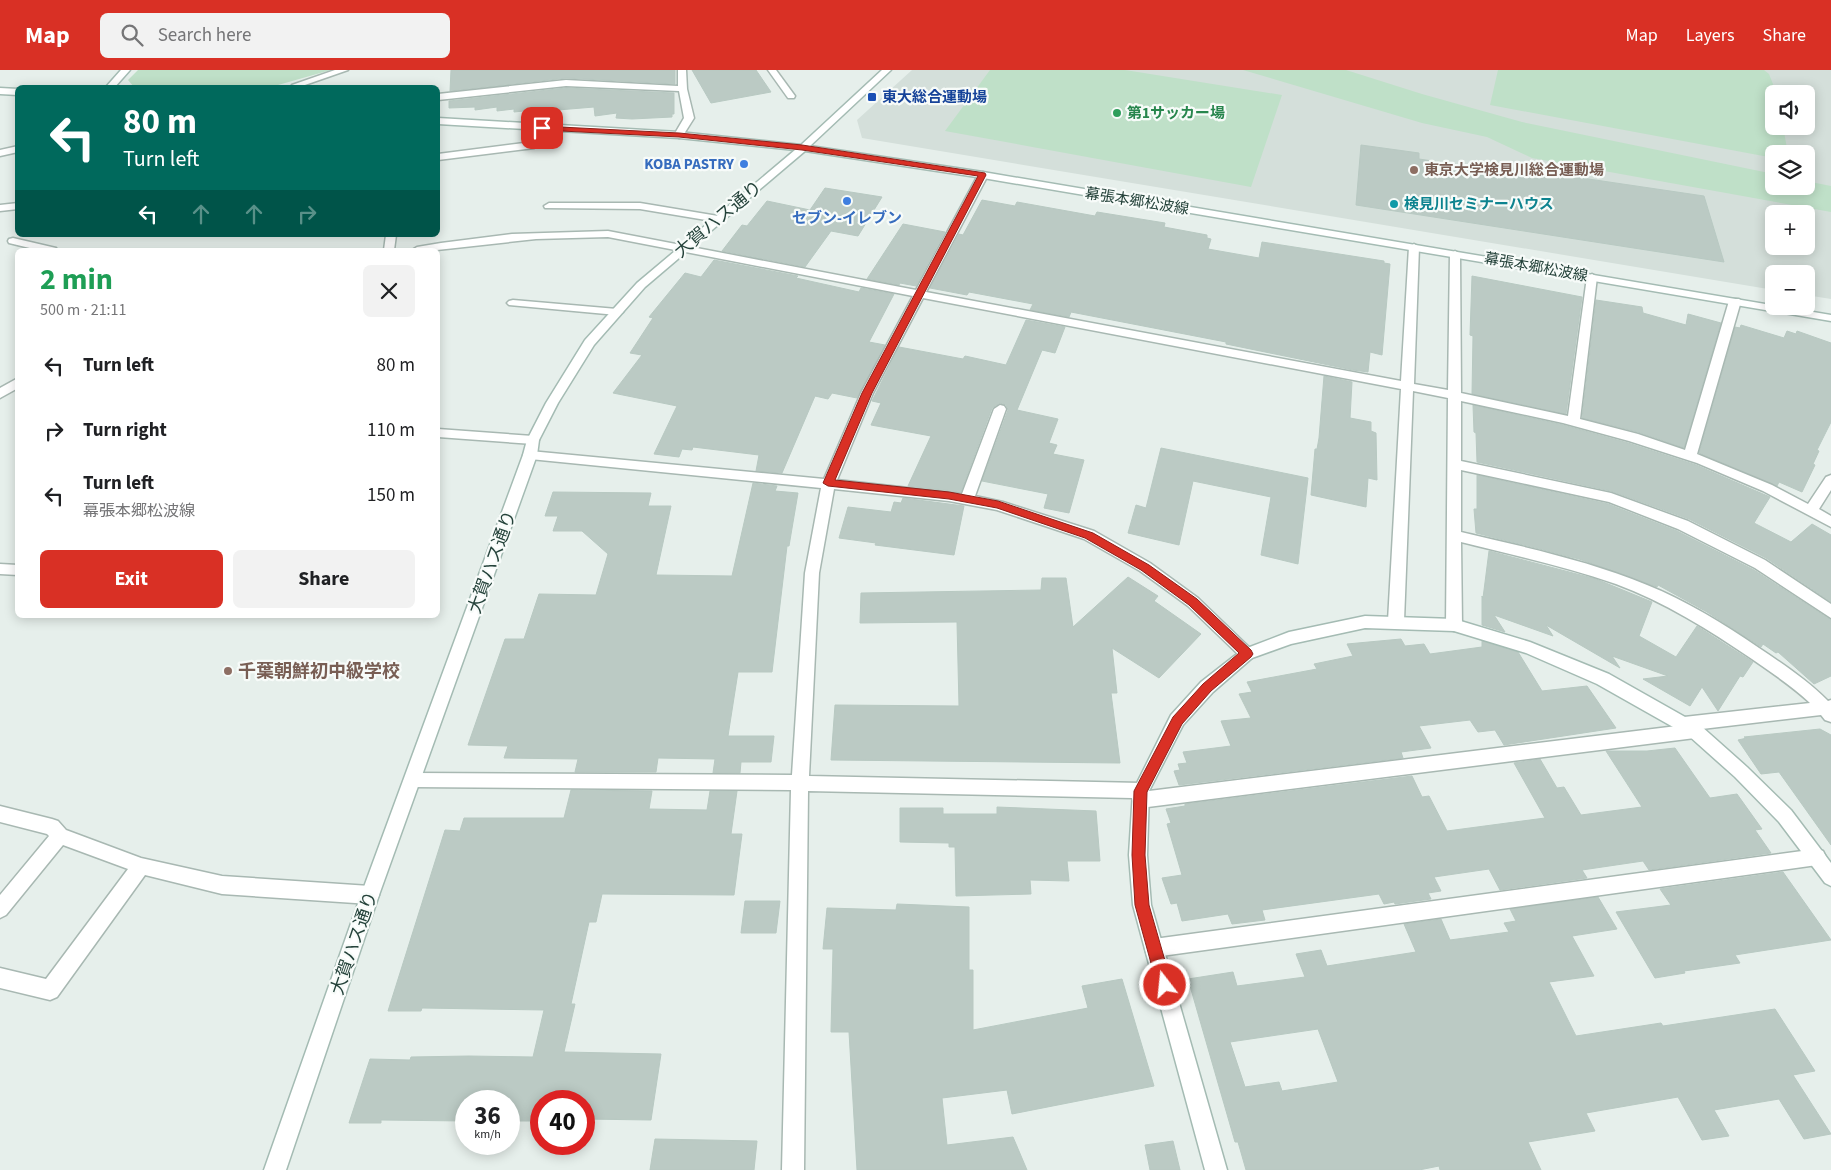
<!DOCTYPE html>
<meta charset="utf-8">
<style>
body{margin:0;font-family:"Source Sans 3","Noto Sans JP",sans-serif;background:#f2f2f2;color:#202124;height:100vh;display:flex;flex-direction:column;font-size:19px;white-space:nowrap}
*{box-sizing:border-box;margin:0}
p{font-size:16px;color:#757577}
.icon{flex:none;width:28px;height:28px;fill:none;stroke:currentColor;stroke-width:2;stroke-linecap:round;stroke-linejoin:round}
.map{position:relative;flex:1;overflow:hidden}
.details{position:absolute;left:15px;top:178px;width:425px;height:370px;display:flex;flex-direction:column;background:#fff;border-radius:8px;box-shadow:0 2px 12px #0003}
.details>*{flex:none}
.hud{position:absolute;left:15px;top:15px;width:425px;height:152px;border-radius:8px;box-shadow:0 2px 12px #0003;background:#00695c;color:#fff;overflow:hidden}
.fabs{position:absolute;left:1765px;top:15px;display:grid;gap:10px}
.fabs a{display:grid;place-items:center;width:50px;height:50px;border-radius:8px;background:#fff;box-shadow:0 2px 12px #0003;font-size:25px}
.speed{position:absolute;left:455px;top:1020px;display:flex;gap:10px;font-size:25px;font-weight:700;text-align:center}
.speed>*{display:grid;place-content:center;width:65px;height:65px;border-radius:50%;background:#fff;box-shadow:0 2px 12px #0003;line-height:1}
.speed small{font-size:12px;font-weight:400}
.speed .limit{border:8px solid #d22;background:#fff;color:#111}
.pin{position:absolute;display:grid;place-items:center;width:42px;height:42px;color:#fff;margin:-21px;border-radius:10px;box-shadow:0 2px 8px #0006}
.me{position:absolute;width:55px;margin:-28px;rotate:344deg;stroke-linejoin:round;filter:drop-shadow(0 0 4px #0008)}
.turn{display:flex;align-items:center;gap:18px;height:105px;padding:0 25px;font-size:22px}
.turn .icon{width:65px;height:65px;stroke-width:2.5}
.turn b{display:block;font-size:35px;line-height:42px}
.lanes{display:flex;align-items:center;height:48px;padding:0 25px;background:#0003;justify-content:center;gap:25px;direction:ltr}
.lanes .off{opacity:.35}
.round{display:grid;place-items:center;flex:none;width:52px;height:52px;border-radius:8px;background:#f2f2f2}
.summary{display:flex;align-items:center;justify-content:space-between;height:85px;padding:0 25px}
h1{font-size:30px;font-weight:700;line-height:38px;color:#1e9e55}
.primary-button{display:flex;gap:10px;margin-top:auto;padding:10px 25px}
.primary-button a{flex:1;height:58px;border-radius:8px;background:#d93025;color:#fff;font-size:20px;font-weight:700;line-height:58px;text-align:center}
.primary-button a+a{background:#f2f2f2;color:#202124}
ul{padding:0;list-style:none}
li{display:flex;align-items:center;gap:15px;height:65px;padding:0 25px}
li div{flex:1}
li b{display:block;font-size:19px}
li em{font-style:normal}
header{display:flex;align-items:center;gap:30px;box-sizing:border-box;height:70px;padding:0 25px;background:#d93025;color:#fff}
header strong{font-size:24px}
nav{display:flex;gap:28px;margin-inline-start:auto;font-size:18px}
.search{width:350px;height:45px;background:#f2f2f2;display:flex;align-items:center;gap:12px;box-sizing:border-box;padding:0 18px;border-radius:8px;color:#757577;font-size:19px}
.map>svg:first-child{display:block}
</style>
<header>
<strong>Map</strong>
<div class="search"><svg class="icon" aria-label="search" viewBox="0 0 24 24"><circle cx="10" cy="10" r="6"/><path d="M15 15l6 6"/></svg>Search here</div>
<nav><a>Map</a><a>Layers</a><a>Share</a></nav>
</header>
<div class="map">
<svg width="1831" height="1100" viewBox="0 0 1831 1100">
<rect width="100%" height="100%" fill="#e6efeb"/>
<path fill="#d4dfda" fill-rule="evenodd" d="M 912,0 L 1831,0 L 1831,229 L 1806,225 L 1806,204 L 1774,204 L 1774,220 L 862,68 L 857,50 ZM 1774,24 L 1806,24 L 1806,56 L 1774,56 ZM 1774,84 L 1806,84 L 1806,116 L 1774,116 ZM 1774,144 L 1806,144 L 1806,176 L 1774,176 Z"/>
<path fill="#bfe0c8" d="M 138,0 L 331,0 L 271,17 L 134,17 L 128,10 Z
M 990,0 L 1125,0 L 1282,25 L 1251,117 L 945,61 Z
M 1243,0 L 1346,0 L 1422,24 L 1522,52 L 1774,104 L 1774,116 L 1806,116 L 1806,111 L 1831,116 L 1831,142 L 1532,88 L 1487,67 L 1422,53 Z
M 1498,0 L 1764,0 L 1769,4 L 1777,24 L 1774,24 L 1774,56 L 1783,56 L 1788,84 L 1774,84 L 1774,88 L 1490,35 Z"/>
<path fill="#bbcac4" stroke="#b8c9c2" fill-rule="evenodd" d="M 451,0 L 675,0 L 675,14 L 566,8 L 450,21 Z
M 692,0 L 756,0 L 771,22 L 711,33 Z
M 566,18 L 674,23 L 674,44 L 672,44 L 672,47 L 632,49 L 616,48 L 617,43 L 595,46 L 594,37 L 534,42 L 534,40 L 514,42 L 514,39 L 497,41 L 497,37 L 475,40 L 475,37 L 449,38 L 449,31 Z
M 1361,75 L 1419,83 L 1419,89 L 1473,97 L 1473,92 L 1704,126 L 1724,192 L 1356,135 Z
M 825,118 L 882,127 L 858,166 L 831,161 L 805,197 L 722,181 L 742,155 L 747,156 L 767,131 L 810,140 Z
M 982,130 L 1015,136 L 1017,132 L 1095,146 L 1097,142 L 1165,153 L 1164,157 L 1207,165 L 1207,168 L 1211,169 L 1208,179 L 1259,188 L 1262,172 L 1384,191 L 1384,193 L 1390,194 L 1382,285 L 1370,282 L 1368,302 L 1353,300 L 1226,274 L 1226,272 L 1071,242 L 1069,247 L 1030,240 L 1033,234 L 969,222 L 967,225 L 930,218 L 959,164 L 963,165 Z
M 903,154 L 945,162 L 916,216 L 900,213 L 899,215 L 867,209 Z
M 714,190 L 798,206 L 796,208 L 859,222 L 861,218 L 894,224 L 869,272 L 885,275 L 857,328 L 832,323 L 828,329 L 815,326 L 782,403 L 756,401 L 759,385 L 693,377 L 692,380 L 682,379 L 679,387 L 654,384 L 677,336 L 613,323 L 642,285 L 630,283 L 653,248 L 649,247 L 685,203 L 701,207 Z
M 1472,206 L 1582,227 L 1566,344 L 1472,324 L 1473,266 L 1470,265 Z
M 1596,230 L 1642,237 L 1643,243 L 1686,255 L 1688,244 L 1721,253 L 1684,378 L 1638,362 L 1582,348 Z
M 1026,250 L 1065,257 L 1055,283 L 1042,280 L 1017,340 L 1058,349 L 1049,373 L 1057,375 L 1053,384 L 1084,390 L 1069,443 L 1044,438 L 1048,424 L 982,411 L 1008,340 L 1006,335 L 1000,333 L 992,338 L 961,422 L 908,416 L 931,366 L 871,355 L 881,333 L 872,331 L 899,277 L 963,289 L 965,286 L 1006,295 Z
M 1741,255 L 1784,268 L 1787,261 L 1796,264 L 1797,261 L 1831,273 L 1831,352 L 1817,380 L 1819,381 L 1813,394 L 1815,395 L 1802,422 L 1779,412 L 1777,416 L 1699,383 L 1735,257 L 1740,258 Z
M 1324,306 L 1352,312 L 1350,348 L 1371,352 L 1371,361 L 1376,363 L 1377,410 L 1368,408 L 1366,437 L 1311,425 L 1315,379 L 1317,379 L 1319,368 Z
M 1473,335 L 1563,355 L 1628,373 L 1696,395 L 1770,427 L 1754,453 L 1791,472 L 1812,454 L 1831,465 L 1831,532 L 1766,488 L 1689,449 L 1611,421 L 1477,392 L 1476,363 L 1474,362 Z
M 1161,378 L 1308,408 L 1298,494 L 1261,485 L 1271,427 L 1193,411 L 1179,475 L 1128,463 L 1136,435 L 1146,438 Z
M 1477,405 L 1608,434 L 1677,461 L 1754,500 L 1831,550 L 1831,606 L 1814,614 L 1778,582 L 1776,583 L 1763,574 L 1761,577 L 1707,542 L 1658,515 L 1657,517 L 1579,489 L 1476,463 L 1474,439 L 1477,439 Z
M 753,413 L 777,416 L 775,421 L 798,423 L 789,476 L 787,476 L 772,602 L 738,602 L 728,666 L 774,666 L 771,692 L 741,692 L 740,703 L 713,703 L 715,689 L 658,688 L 656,702 L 575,702 L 578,689 L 504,688 L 508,676 L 468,675 L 505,569 L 524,569 L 539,524 L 596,525 L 608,484 L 582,461 L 553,461 L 558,446 L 545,446 L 553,422 L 651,423 L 648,436 L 671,436 L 656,505 L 732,506 Z
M 903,428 L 964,436 L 954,485 L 875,475 L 876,473 L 839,468 L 848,437 L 891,442 L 894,432 L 901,433 Z
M 1489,481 L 1596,509 L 1652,532 L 1639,566 L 1676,587 L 1697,556 L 1753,592 L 1743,607 L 1740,606 L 1718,641 L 1702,617 L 1690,636 L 1643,609 L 1668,606 L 1612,586 L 1620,598 L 1546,555 L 1553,566 L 1494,545 L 1505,562 L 1482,555 L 1482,526 L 1483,528 Z
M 1128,507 L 1158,526 L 1154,531 L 1201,564 L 1159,608 L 1112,578 L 1117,623 L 1111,623 L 1120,693 L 831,690 L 835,635 L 959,636 L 957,552 L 860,553 L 861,523 L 1041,520 L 1042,508 L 1066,508 L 1073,557 Z
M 1401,569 L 1405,576 L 1424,574 L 1430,584 L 1482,577 L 1482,571 L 1518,582 L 1542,621 L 1587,616 L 1616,658 L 1504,675 L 1495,660 L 1478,662 L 1470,650 L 1419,656 L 1431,678 L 1401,682 L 1403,688 L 1179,715 L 1174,701 L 1180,700 L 1178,694 L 1187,693 L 1183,682 L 1231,676 L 1221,651 L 1251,648 L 1239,624 L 1252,622 L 1247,612 L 1317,599 L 1314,594 L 1353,586 L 1347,574 Z
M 1820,659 L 1831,665 L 1831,775 L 1779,702 L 1761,704 L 1738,670 L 1747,668 L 1744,667 Z
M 1675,678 L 1710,728 L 1737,724 L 1762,759 L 1755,760 L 1771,783 L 1649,800 L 1643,791 L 1582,800 L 1587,808 L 1500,820 L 1489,799 L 1434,807 L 1441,821 L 1428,823 L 1431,829 L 1395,834 L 1394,832 L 1384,834 L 1379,824 L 1262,840 L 1265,850 L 1232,854 L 1228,844 L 1182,851 L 1177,833 L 1171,834 L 1162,808 L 1182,805 L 1167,754 L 1171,753 L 1166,739 L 1185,736 L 1185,734 L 1412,706 L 1422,727 L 1429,726 L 1447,761 L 1545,748 L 1514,693 L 1540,689 L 1557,718 L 1564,717 L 1581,745 L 1642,737 L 1606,681 L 1647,681 Z
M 571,720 L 652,721 L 649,739 L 707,740 L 710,721 L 737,721 L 731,764 L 742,764 L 734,825 L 602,824 L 596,852 L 589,852 L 571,934 L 575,934 L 564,982 L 661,984 L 651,1050 L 584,1049 L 584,1031 L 541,1031 L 541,1051 L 509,1051 L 509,1031 L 466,1031 L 466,1051 L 381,1050 L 381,1053 L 349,1053 L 370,989 L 410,990 L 411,987 L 469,986 L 533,987 L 544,940 L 422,938 L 421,941 L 388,941 L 445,760 L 460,761 L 464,748 L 564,748 Z
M 997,737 L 1096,741 L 1100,791 L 1067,791 L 1069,811 L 1030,810 L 1031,824 L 956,826 L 955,777 L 949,777 L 949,773 L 900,772 L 900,738 L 943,738 L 943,744 L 997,744 Z
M 1783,802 L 1831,870 L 1735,885 L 1740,893 L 1684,901 L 1685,903 L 1655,908 L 1616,842 L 1671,835 L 1660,819 Z
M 1598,827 L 1617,859 L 1572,866 L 1594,906 L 1549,912 L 1576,966 L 1661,953 L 1663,956 L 1775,939 L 1815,1001 L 1793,1005 L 1831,1064 L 1804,1069 L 1779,1029 L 1714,1040 L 1729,1066 L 1702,1070 L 1678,1027 L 1586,1043 L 1595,1061 L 1528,1072 L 1541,1100 L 1440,1100 L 1439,1096 L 1419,1100 L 1246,1100 L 1238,1072 L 1235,1072 L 1188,909 L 1233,902 L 1237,916 L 1305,907 L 1296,884 L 1321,880 L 1327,896 L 1416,882 L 1404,854 L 1441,849 L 1450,870 L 1509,862 L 1504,853 L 1516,851 L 1510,839 ZM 1318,959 L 1338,1012 L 1282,1021 L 1279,1012 L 1245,1017 L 1230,972 Z
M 745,831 L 780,831 L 776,863 L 741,863 Z
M 897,834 L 969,837 L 969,900 L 973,900 L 973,960 L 1088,938 L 1082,916 L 1122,909 L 1154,1016 L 1012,1044 L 1007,1020 L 942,1028 L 947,1075 L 1013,1067 L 1027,1100 L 857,1100 L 849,962 L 831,962 L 833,879 L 823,879 L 827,838 L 896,840 Z
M 655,1069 L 757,1071 L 754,1100 L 650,1100 Z
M 1173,1071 L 1180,1100 L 1150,1100 L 1145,1075 Z"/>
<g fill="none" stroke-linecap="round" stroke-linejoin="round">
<g stroke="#a8b8b2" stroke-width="3">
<path id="lane" d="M 768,0 L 776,0 L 795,26 L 794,28 L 788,28 Z"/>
</g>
<g stroke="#a8b8b2" stroke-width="3">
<path id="street" d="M 335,0 L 348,0 L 302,16 L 303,18 L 294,18 L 292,15 Z
M 678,0 L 686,0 L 687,19 L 694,48 L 682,67 L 679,68 L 674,65 L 684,48 L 679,21 L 566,16 L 438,30 L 438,24 L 566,10 L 678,16 Z
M 560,56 L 565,59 L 563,61 L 534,78 L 438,90 L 438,84 L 532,72 Z
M 18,76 L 18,82 L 0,86 L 0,80 Z
M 983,102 L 988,105 L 926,222 L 1401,311 L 1409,177 L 1414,174 L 1419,177 L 1414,314 L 1448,320 L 1450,184 L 1455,181 L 1460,184 L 1461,323 L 1568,346 L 1587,207 L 1592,204 L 1597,207 L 1580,349 L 1638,364 L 1685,380 L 1729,231 L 1731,229 L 1739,229 L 1741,231 L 1697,384 L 1772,415 L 1808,434 L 1826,407 L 1831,405 L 1831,420 L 1819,439 L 1831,446 L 1831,457 L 1763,421 L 1697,393 L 1629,371 L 1563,353 L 1461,331 L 1461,391 L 1611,423 L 1688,451 L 1765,490 L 1831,534 L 1831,548 L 1755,498 L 1678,459 L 1609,432 L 1461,400 L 1461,462 C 1524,477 1587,490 1647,515 C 1687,531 1724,554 1759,578 C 1783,594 1807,610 1828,631 L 1831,630 L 1831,652 L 1825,650 L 1821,645 L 1702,659 L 1701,666 L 1695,668 L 1140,738 L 1134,735 L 1132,728 L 808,721 L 804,1100 L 782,1100 L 791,720 L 413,717 L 407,715 L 405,710 L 407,705 L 413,703 L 792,705 L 805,503 L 821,418 L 530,389 L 525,388 L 523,385 L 525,382 L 530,381 L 824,409 L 861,323 L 913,226 L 608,167 L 536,169 L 437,180 L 412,180 L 417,177 L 441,173 L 512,164 L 608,161 L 916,220 L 978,105 ZM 923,228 L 1401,319 L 1388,551 L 1391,555 L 1396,557 L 1401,555 L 1404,551 L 1413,321 L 1448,328 L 1446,555 L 1449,559 L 1454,561 L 1459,559 L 1462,555 L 1461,472 C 1513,485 1565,496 1616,514 C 1665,532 1709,560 1752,589 C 1772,603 1792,616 1810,633 L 1684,647 L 1678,649 L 1677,656 L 1149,721 L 1147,716 L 1141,713 L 809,706 L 819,503 L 834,419 L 949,431 L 997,440 L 1084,469 L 1140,501 L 1188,536 L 1242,588 L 1247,590 L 1252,588 L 1255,584 L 1252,580 L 1198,528 L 1150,493 L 1094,461 L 1003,432 L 975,426 L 1006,339 L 1004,336 L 1000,335 L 994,339 L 962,424 L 837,410 L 873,323 Z
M 18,133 L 18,139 L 0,141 L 0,135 Z
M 549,133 L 640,133 L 718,146 L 723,149 L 718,152 L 640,139 L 545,138 L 544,136 Z
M 386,165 L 396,165 L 394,180 L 384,180 Z
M 13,168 L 56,178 L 57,180 L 38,180 L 9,173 L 8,171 L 9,169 Z
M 513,230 L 617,239 L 623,242 L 617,245 L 509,235 L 507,233 L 509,231 Z
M 18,308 L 18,318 L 0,328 L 0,318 Z
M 438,359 L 533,366 L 539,370 L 533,374 L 438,367 Z
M 0,494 L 18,495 L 18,505 L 0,504 Z
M 0,736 L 52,749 L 58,751 L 66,760 L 141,788 L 222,806 L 370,816 L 376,819 L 379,825 L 376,831 L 370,834 L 222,824 L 145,805 L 57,927 L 50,930 L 0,918 L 0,898 L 46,909 L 128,799 L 63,775 L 6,845 L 0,848 L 0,825 L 49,766 L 47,764 L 0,752 Z
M 1817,779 L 1823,781 L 1826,787 L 1823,793 L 1817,795 L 1154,887 L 1147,885 L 1145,878 L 1147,871 L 1154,869 Z"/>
</g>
<g stroke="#a4bbb3" stroke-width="3">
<path id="secondary" d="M 121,0 L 130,0 L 114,18 L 105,18 Z
M 882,0 L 891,0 L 810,76 L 983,102 L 1831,245 L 1831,251 L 983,108 L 805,81 L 645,217 L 594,275 L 558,333 L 539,370 L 537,385 L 379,825 L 286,1100 L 264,1100 L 361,825 L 523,385 L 527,370 L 546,333 L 585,270 L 637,213 L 795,80 L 679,68 L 438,54 L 438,48 L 679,62 L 801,75 Z
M 0,18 L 18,19 L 18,25 L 0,24 Z
M 1365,546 L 1454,549 L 1530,572 L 1609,604 L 1701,656 L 1747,697 L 1791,740 L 1831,793 L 1831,816 L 1825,813 L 1779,752 L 1735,707 L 1689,666 L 1597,614 L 1526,583 L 1454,561 L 1365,558 L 1291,574 L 1252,588 L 1213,622 L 1183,655 L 1149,721 L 1147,785 L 1151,835 L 1227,1100 L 1205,1100 L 1133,835 L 1129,785 L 1133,721 L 1171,645 L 1201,612 L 1242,580 L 1289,562 Z"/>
</g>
<use href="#lane" fill="#fff" fill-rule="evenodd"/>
<use href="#street" fill="#fff" fill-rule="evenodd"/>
<use href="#secondary" fill="#fff" fill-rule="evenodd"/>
</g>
<path fill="#d93025" stroke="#8d1f18" d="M 540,56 L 679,63 L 802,75 L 985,103 L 986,105 L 872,323 L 835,410 L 949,422 L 998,431 L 1093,463 L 1149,495 L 1197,529 L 1251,580 L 1253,584 L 1251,587 L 1211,621 L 1182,654 L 1147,722 L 1145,785 L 1149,835 L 1172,915 L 1170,920 L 1165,922 L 1160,920 L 1157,915 L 1135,835 L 1132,785 L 1134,721 L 1173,647 L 1203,614 L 1239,583 L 1189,535 L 1141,500 L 1085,468 L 997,438 L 949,429 L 828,416 L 823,413 L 862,323 L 978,106 L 802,80 L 679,67 L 542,60 L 540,59 Z"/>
<rect fill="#1a4fb4" stroke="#f7fbf9" stroke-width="2" x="867" y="22" width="10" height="10" rx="2.5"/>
<circle fill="#2e9e5b" stroke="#f7fbf9" stroke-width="2" cx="1117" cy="43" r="5"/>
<g fill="#3f7fe0" stroke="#f7fbf9" stroke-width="2">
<circle cx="744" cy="94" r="5"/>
<circle cx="847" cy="131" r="5"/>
</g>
<g fill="#8d6e63" stroke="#f7fbf9" stroke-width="2">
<circle cx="1414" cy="100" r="5"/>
<circle cx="228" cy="601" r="5"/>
</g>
<circle fill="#0f9aa8" stroke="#f7fbf9" stroke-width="2" cx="1394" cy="134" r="5"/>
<g text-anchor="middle" stroke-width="4.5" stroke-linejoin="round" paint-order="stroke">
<g font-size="15" font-weight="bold" fill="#164399" stroke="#f7fbf9" text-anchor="start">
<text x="882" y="32">東大総合運動場</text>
</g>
<g font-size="15" font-weight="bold" fill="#27864d" stroke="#f7fbf9" text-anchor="start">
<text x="1127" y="48">第1サッカー場</text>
</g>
<g font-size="15" font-weight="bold" fill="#366cbe" stroke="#f7fbf9" text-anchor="end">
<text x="734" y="99">KOBA PASTRY</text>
<text x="847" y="153" text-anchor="middle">セブン-イレブン</text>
</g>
<g font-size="15" font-weight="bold" fill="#785e54" stroke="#f7fbf9" text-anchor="start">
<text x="1424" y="105">東京大学検見川総合運動場</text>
</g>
<g font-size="15" fill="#24423a" stroke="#f7fbf9">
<text transform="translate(1137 131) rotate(9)" y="5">幕張本郷松波線</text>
<text transform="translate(1536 197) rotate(10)" y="5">幕張本郷松波線</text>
</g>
<g font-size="15" font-weight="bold" fill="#0d838f" stroke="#f7fbf9" text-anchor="start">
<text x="1404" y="139">検見川セミナーハウス</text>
</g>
<g font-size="18" fill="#24423a" stroke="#f7fbf9">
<text transform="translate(718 149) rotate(-40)" y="6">大賀ハス通り</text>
<text transform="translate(492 492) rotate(-70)" y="6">大賀ハス通り</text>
<text transform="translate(354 873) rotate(-71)" y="6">大賀ハス通り</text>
</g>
<g font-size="18" font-weight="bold" fill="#785e54" stroke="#f7fbf9" text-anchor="start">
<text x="238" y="607">千葉朝鮮初中級学校</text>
</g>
</g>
</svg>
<div class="fabs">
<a><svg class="icon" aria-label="sound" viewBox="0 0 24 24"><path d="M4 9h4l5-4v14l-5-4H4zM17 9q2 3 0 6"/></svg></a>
<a><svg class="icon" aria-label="layers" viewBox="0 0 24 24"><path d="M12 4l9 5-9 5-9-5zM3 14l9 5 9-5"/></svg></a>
<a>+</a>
<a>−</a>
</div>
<div class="speed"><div>36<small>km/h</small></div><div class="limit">40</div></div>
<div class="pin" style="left:542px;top:58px;background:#d93025"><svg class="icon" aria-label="arrive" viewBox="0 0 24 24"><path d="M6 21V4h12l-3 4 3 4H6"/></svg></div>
<svg class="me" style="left:1165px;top:915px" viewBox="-20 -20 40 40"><circle r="17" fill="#d93025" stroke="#fff" stroke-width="3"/><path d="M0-11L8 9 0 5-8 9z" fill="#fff"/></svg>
<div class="hud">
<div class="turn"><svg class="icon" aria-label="left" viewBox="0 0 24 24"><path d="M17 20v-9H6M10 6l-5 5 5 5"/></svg><div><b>80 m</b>Turn left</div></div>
<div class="lanes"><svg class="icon" aria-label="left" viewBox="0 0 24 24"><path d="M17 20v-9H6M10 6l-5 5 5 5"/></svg><svg class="icon off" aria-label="ahead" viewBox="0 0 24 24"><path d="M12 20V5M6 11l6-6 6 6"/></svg><svg class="icon off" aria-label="ahead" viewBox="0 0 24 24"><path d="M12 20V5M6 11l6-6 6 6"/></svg><svg class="icon off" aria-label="right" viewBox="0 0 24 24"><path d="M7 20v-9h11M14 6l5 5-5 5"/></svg></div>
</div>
<section class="details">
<div class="summary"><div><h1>2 min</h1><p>500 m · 21:11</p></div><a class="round"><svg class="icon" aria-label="close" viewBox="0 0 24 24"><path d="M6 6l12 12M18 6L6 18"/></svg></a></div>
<ul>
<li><svg class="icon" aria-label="left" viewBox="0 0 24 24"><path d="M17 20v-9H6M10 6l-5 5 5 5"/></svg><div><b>Turn left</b></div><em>80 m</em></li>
<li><svg class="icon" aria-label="right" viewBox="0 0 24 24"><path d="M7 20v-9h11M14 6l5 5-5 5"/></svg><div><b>Turn right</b></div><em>110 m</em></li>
<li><svg class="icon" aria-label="left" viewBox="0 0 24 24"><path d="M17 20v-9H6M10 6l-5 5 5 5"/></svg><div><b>Turn left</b><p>幕張本郷松波線</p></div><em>150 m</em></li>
</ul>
<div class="primary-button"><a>Exit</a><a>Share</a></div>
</section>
</div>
